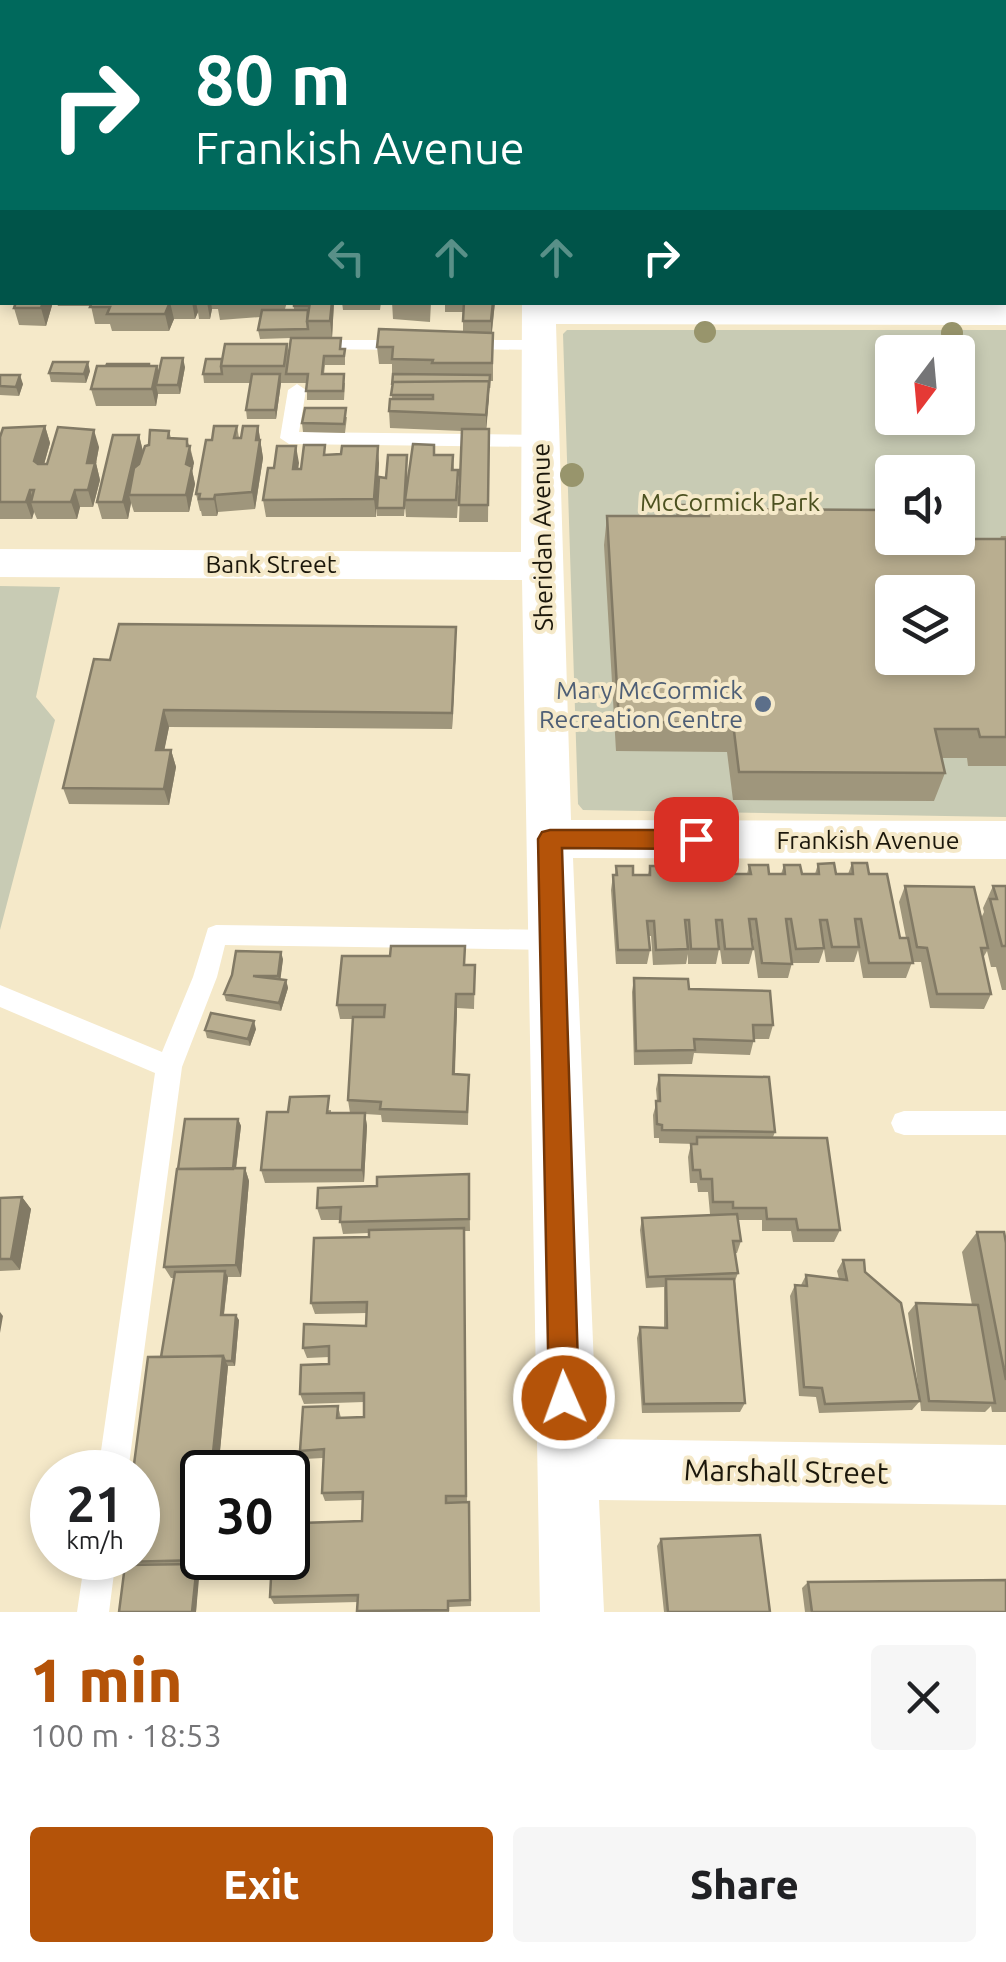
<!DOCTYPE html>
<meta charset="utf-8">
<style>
body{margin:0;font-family:Ubuntu,sans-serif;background:#f6f6f6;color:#202124;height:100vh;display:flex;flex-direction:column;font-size:38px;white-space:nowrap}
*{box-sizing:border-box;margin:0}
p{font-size:32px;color:#757577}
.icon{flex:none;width:55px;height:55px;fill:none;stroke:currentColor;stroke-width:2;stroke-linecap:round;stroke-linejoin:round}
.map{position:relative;height:1612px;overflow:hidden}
.sheet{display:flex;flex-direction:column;background:#fff;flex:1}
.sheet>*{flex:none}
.hud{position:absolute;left:0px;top:0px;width:1008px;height:305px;box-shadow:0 5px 15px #0003;background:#00695c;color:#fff;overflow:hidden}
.needle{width:65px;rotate:196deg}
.fabs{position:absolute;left:875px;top:335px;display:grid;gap:20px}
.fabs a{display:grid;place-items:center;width:100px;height:100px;border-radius:10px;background:#fff;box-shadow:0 5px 15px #0003;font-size:50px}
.speed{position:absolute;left:30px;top:1450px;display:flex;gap:20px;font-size:50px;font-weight:700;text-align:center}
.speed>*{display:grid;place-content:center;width:130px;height:130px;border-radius:50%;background:#fff;box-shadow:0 5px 15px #0003;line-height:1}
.speed small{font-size:25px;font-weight:400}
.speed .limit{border:5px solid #111;border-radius:15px;background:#fff;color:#111}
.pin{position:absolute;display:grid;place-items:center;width:85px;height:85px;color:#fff;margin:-42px;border-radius:20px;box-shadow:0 5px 15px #0006}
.me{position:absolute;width:110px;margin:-55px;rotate:358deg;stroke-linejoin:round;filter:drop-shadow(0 0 8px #0008)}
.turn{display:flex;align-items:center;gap:35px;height:210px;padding:0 30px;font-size:45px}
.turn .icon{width:130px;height:130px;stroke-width:2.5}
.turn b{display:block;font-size:70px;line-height:85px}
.lanes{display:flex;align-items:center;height:95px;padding:0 30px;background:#0003;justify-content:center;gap:50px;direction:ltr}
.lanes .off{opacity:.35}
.round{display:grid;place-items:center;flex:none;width:105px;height:105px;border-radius:10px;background:#f6f6f6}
.summary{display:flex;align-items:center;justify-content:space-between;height:170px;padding:0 30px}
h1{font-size:60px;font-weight:800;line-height:75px;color:#b45309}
.action{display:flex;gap:20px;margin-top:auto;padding:20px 30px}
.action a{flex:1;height:115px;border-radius:10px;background:#b45309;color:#fff;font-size:40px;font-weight:800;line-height:115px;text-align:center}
.action a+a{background:#f6f6f6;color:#202124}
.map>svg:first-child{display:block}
</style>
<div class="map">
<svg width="1006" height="1612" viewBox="0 0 1006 1612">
<rect width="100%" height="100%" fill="#f5e9c9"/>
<path fill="#c8cbb4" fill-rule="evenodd" d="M 567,330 L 1006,330 L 1006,817 L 583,810 L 578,804 L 563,334 ZM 892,352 L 958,352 L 958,418 L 892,418 ZM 892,472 L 958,472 L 958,538 L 892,538 ZM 892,592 L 958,592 L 958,658 L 892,658 Z
M 0,586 L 60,587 L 36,697 L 55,720 L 0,930 Z"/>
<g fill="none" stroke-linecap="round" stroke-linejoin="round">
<path fill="#fff" fill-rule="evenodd" d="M 526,0 L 540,0 L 540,2 L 527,2 Z
M 750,0 L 764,0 L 764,2 L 751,2 Z
M 941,0 L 942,2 L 873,1 L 874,0 Z
M 997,0 L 1006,0 L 1006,6 L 1005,2 L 996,2 Z
M 1005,184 L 1006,185 L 1006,196 L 1005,195 Z
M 314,340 L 407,340 L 416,345 L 407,350 L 308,349 L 305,345 Z
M 464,340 L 540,340 L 549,345 L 540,350 L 458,349 L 455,345 Z
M 297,384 L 306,390 L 299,432 L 541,435 L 550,441 L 541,447 L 289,444 L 280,438 L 288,390 Z
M 216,925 L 551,930 L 560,933 L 563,940 L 560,947 L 551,950 L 225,945 L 217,977 L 182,1067 L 128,1472 L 98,1472 L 155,1073 L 0,1007 L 0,985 L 162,1052 L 193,977 L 208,928 Z
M 904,1111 L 1006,1111 L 1006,1135 L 904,1135 L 895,1132 L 891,1123 L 895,1114 Z
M 85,1558 L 116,1558 L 109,1612 L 77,1612 Z"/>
<path fill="#fff" fill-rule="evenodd" d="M 1005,85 L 1006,85 L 1006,101 L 1005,101 Z
M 0,231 L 2,232 L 2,251 L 0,251 Z
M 522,302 L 1006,305 L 1006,325 L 556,324 L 571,820 L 1006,821 L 1006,859 L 573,858 L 597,1439 L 1006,1445 L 1006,1505 L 599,1500 L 604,1612 L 540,1612 L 522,580 L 0,577 L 0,549 L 521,552 Z"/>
</g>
<g fill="#98956c">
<circle cx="705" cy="332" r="11"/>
<circle cx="952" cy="333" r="11"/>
<circle cx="572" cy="475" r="12"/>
</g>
<path fill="#9f967c" d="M 20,0 L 54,0 L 54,2 L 20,1 Z
M 266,0 L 370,0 L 370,1 Z
M 417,0 L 522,0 L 522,1 Z
M 797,0 L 871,0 L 872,2 L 798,2 Z
M 0,14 L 2,14 L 2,64 L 0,64 Z
M 16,302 L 53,302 L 46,326 L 19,325 L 14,308 Z
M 56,302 L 287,302 L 285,309 L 266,310 L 294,310 L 294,306 L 334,302 L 332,338 L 342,349 L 345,349 L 345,365 L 325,365 L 324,374 L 345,383 L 344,400 L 307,400 L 307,383 L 281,383 L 276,419 L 247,419 L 246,410 L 250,383 L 204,383 L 203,374 L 222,359 L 287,344 L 289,354 L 291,338 L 260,339 L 258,330 L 261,317 L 220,320 L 218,309 L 212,309 L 210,319 L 199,319 L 198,312 L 195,319 L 174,319 L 169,331 L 112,331 L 110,324 L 95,324 L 91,306 L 58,306 Z
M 342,302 L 381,302 L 380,310 L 343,310 Z
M 392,302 L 431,302 L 430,322 L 393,319 Z
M 445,302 L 495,302 L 492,333 L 493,333 L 493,381 L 490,381 L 486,429 L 489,429 L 488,522 L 459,522 L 462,431 L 390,428 L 389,411 L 392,399 L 392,364 L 379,364 L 377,347 L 463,332 L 463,312 L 445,312 Z
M 150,366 L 157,366 L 159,374 L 185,367 L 180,394 L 158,394 L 156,406 L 96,406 L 91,389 Z
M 90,371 L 86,383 L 51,382 L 49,373 Z
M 0,375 L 23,384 L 19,396 L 0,395 Z
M 347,417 L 345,433 L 303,432 L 302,423 Z
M 45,426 L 50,443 L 44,464 L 99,447 L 96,463 L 100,480 L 93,507 L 80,507 L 77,519 L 37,519 L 34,512 L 32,519 L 0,519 L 0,437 Z
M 237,426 L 239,438 L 258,426 L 263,458 L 255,509 L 218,512 L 217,516 L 202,516 L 201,511 L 200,511 L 196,494 L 212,440 Z
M 169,431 L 171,438 L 190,446 L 194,463 L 192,470 L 195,484 L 189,512 L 134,512 L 131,503 L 128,519 L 102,519 L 97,502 L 139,435 L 143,451 Z
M 434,445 L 435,455 L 453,455 L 454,470 L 459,487 L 457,518 L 406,517 L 405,505 L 404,516 L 377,516 L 377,508 L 386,478 L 407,464 L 406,493 Z
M 296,446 L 298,469 L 326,454 L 379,463 L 376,517 L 266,517 L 263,500 L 274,468 Z
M 677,505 L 695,513 L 694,516 L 707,516 L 708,509 L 893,544 L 921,544 L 923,538 L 1000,539 L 1001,536 L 1006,536 L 1006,766 L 968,766 L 967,758 L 942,758 L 945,773 L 934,801 L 733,800 L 727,752 L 616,751 L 604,545 L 607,516 L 676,516 Z
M 456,644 L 452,729 L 169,727 L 164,750 L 171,750 L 176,767 L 169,805 L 69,804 L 63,788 L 110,660 Z
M 852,863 L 869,874 L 900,938 L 906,938 L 899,902 L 905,886 L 981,918 L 984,912 L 983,908 L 993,886 L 1006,886 L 1006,990 L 1002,990 L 996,967 L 991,967 L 987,951 L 983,958 L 991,994 L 984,1009 L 930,1008 L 921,962 L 912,962 L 906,978 L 863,978 L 858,950 L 854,962 L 826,962 L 824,949 L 819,963 L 792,963 L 788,978 L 758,978 L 752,934 L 751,934 L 753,949 L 749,964 L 722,964 L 718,935 L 719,949 L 716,964 L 688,964 L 688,954 L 686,964 L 653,965 L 651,936 L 649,936 L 650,950 L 647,964 L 616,964 L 611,890 L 613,875 L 615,875 L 616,866 L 633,875 L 648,875 L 650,866 L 667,875 L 679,875 L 680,866 L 700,874 L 714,874 L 716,865 L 735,874 L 747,874 L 749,865 L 769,874 L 781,874 L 784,865 L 802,874 L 815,874 L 818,864 L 836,874 L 848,874 Z
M 283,959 L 280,979 L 286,980 L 288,988 L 281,1011 L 226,1001 L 224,994 Z
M 465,965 L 475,965 L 474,1009 L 457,1008 L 455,1074 L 469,1075 L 468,1125 L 382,1122 L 381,1115 L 365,1114 L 367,1126 L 364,1182 L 265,1183 L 261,1170 L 288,1112 L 331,1110 L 331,1113 L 350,1113 L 348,1100 L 353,1019 L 340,1019 L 337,1005 Z
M 634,978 L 689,989 L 773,1025 L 769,1039 L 754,1039 L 750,1055 L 694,1053 L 692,1064 L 634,1065 L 632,992 Z
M 256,1029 L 250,1046 L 207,1038 L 205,1030 Z
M 659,1075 L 775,1132 L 773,1137 L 840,1230 L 834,1242 L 793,1242 L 791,1231 L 762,1231 L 762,1220 L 738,1220 L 741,1241 L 737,1253 L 735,1253 L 738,1273 L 735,1281 L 745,1403 L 740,1412 L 642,1413 L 637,1338 L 640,1327 L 664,1328 L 664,1287 L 646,1288 L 640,1230 L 642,1218 L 729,1214 L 710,1214 L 708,1192 L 698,1192 L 697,1183 L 690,1183 L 688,1157 L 691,1144 L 695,1144 L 659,1143 L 659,1138 L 654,1138 L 653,1115 L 657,1101 L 656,1089 Z
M 238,1119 L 241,1126 L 236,1169 L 245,1168 L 249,1181 L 241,1277 L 228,1277 L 224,1315 L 239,1320 L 235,1366 L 228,1366 L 218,1472 L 202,1472 L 209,1567 L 199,1567 L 196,1612 L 119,1612 L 125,1565 L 121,1562 L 161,1357 L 174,1278 L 171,1278 L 164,1267 Z
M 469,1174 L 470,1231 L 464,1231 L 467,1503 L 469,1510 L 471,1606 L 449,1607 L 449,1612 L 358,1612 L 358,1602 L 274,1604 L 270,1597 L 298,1560 L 362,1521 L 362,1500 L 325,1501 L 322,1493 L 323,1458 L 304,1459 L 300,1451 L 338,1406 L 341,1418 L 364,1417 L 364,1402 L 304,1404 L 300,1394 L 329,1364 L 329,1357 L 307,1358 L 303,1348 L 366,1326 L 367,1313 L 315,1314 L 311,1303 L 369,1237 L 369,1233 L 343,1234 L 340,1220 L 321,1220 L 317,1208 L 377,1186 Z
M 22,1197 L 31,1209 L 20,1270 L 0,1271 L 0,1198 Z
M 977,1232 L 1006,1243 L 1006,1412 L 992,1412 L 991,1406 L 985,1412 L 921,1411 L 920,1401 L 912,1410 L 819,1413 L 816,1397 L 799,1396 L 790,1296 L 795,1285 L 801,1285 L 806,1275 L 839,1279 L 837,1271 L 843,1260 L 865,1272 L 920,1400 L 908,1313 L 916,1303 L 972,1305 L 962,1252 Z
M 661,1539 L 770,1612 L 664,1612 L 657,1546 Z
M 808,1582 L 1006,1612 L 805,1612 L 802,1588 Z"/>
<path fill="#827a65" d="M 43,302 L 53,302 L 46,326 L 41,308 Z
M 170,302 L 174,319 L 169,331 L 165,314 Z
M 192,302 L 196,302 L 198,312 L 195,319 Z
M 207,302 L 211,302 L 212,309 L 210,319 Z
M 332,302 L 334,302 L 332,338 L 330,321 Z
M 493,302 L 495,302 L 491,338 L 491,321 Z
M 183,358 L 185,367 L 180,394 L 178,385 Z
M 88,362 L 90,371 L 86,383 L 84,374 Z
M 157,366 L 161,383 L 156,385 L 158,394 L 156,406 L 152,389 Z
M 280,374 L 281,383 L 276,419 L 275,410 Z
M 20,375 L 23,384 L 19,396 L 16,387 Z
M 490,375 L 489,399 L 486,432 L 486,415 Z
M 45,426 L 50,443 L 40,479 L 34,461 Z
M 258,426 L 263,458 L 255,509 L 252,492 Z
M 94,430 L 99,447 L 96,463 L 100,480 L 93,507 L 88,490 L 87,463 Z
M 139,435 L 143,452 L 129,495 L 131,503 L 128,519 L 123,502 Z
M 187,439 L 194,463 L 192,470 L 195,484 L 189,512 L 186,495 Z
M 296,446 L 299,463 L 296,486 L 293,469 Z
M 378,446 L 379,463 L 376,517 L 374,499 Z
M 30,490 L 34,502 L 31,502 L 34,512 L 32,519 L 26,502 Z
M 75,490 L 80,507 L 77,519 L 71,502 Z
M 215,495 L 218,512 L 217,516 L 214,499 Z
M 456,627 L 456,644 L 452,729 L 452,713 Z
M 164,710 L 169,727 L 161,767 L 156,750 Z
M 171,750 L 176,767 L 169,805 L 164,789 Z
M 281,952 L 283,959 L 280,983 L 278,976 Z
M 286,980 L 288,988 L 281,1011 L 279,1003 Z
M 456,994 L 457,1008 L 454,1088 L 453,1074 Z
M 254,1021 L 256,1029 L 250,1046 L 248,1039 Z
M 365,1113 L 367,1126 L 364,1182 L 362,1170 Z
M 238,1119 L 241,1126 L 235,1175 L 233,1169 Z
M 245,1168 L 249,1181 L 241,1277 L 236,1265 Z
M 22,1197 L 31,1209 L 20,1270 L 11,1259 Z
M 225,1271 L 228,1277 L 223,1321 L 221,1315 Z
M 0,1312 L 3,1316 L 0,1333 Z
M 236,1315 L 239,1320 L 235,1366 L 232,1361 Z
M 223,1356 L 228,1366 L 218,1472 L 211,1472 Z
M 203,1558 L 210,1558 L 209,1567 L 203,1560 Z
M 197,1564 L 200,1568 L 196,1612 L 192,1612 Z"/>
<path fill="#b9ae90" stroke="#827a65" stroke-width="2.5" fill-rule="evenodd" d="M 815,0 L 871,0 L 872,2 L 818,2 Z
M 0,178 L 2,178 L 2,202 L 0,202 Z
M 1005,217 L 1006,217 L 1006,270 L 1005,270 Z
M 16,302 L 43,302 L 41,308 L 14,308 Z
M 92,302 L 170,302 L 165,314 L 107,314 L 110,307 L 90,307 Z
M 294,302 L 310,302 L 309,306 L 294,306 Z
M 310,302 L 332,302 L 330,321 L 307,321 Z
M 464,302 L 493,302 L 491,321 L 463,321 Z
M 262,310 L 308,310 L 307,321 L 308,329 L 258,330 Z
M 379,329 L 493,333 L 492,363 L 432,363 L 433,360 L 392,359 L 393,347 L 377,347 Z
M 291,338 L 341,338 L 340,349 L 345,349 L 344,356 L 324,356 L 322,374 L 344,374 L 343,391 L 306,391 L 308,374 L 286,374 Z
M 225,344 L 287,344 L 284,366 L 221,366 Z
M 162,358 L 183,358 L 178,385 L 156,385 Z
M 206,359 L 222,359 L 221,366 L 222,374 L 203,374 Z
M 53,362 L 88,362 L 84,374 L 49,373 Z
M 107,364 L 149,364 L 149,366 L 106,366 Z
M 97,366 L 157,366 L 152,389 L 91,389 Z
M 252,374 L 280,374 L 275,410 L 246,410 Z
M 393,374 L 490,375 L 489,388 L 489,381 L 393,382 L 392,385 Z
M 0,375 L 20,375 L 16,387 L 0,386 Z
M 489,381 L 486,415 L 389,411 L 390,399 L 433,399 L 433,395 L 391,395 L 393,382 Z
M 305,408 L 346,408 L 344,424 L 302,423 Z
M 45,426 L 34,461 L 38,464 L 47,464 L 58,427 L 94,430 L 87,463 L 95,463 L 88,490 L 75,490 L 71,502 L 31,502 L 34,490 L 30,490 L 26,502 L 0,502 L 0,437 L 3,428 Z
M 214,426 L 237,426 L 234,438 L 241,438 L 243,426 L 258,426 L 256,440 L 260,440 L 252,492 L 215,495 L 214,499 L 199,499 L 200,494 L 196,494 L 206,440 L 212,440 Z
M 462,429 L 489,429 L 488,505 L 459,505 Z
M 150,430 L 169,431 L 168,438 L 187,439 L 187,446 L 190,446 L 186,464 L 192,467 L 186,495 L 129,495 L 134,468 L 139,464 L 145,446 L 149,445 Z
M 113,435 L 139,435 L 123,502 L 97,502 Z
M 413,444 L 434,445 L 434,455 L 453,455 L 452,470 L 458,470 L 456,500 L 405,500 Z
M 304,445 L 325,445 L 324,455 L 341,454 L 342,446 L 378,446 L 374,499 L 263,500 L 268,468 L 274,468 L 277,446 L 296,446 L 293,469 L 301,469 Z
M 388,455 L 407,455 L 404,508 L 377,508 L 379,477 L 386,478 Z
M 677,505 L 694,505 L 695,513 L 678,513 Z
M 708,509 L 885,510 L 893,544 L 938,545 L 936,538 L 958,538 L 958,515 L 966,515 L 972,539 L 1006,539 L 1006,737 L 980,737 L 978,729 L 935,729 L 945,773 L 739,772 L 733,723 L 619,722 L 607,516 L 709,516 ZM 892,592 L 958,592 L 958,658 L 892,658 Z
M 119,624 L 456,627 L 452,713 L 164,710 L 156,750 L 171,750 L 164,789 L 63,788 L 94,659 L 110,660 Z
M 834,863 L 836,874 L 853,874 L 852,863 L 867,863 L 869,874 L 887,874 L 900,938 L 908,938 L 913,963 L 869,963 L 861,919 L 855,919 L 859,947 L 832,947 L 827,920 L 820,920 L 824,948 L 796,949 L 791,919 L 786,919 L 792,964 L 762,963 L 756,919 L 749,919 L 753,949 L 725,949 L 722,920 L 716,920 L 719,949 L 691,949 L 689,920 L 685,920 L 688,949 L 656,950 L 654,921 L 647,921 L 650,950 L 618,950 L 613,875 L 617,875 L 616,866 L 633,866 L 633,875 L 650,875 L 650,866 L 666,866 L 667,875 L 682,875 L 680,866 L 700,866 L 700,874 L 717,874 L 716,865 L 733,865 L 735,874 L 751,874 L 749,865 L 768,865 L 769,874 L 785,874 L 784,865 L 800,865 L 802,874 L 819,874 L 818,864 Z
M 905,886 L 974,887 L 988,948 L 981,948 L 991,994 L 937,994 L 927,948 L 917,947 Z
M 993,886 L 1006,886 L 1006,946 L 1002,946 L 990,899 L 997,899 Z
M 391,946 L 465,946 L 464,965 L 475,965 L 474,994 L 456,994 L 453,1074 L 469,1075 L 467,1112 L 380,1109 L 381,1102 L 348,1100 L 353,1017 L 384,1017 L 385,1005 L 337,1005 L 342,956 L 390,956 Z
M 236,951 L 281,952 L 278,976 L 253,976 L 286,980 L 279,1003 L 224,994 L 232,975 Z
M 634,978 L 688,979 L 689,989 L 770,991 L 773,1025 L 753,1025 L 754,1041 L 694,1039 L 695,1050 L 636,1051 Z
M 211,1013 L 254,1021 L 248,1039 L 205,1030 Z
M 659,1075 L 769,1077 L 775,1132 L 662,1130 L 662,1125 L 657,1124 L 656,1101 L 660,1101 Z
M 329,1096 L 327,1113 L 365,1113 L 362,1170 L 261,1170 L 267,1112 L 288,1112 L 290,1097 Z
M 185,1119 L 238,1119 L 233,1169 L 178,1169 Z
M 697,1137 L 827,1138 L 840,1230 L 798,1230 L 796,1219 L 767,1219 L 766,1208 L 733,1208 L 733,1202 L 713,1202 L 712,1179 L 701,1179 L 700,1170 L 693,1170 L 691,1144 L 697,1144 Z
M 245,1168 L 236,1265 L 164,1267 L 177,1169 Z
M 469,1174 L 469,1219 L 340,1222 L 341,1207 L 317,1208 L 318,1188 L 377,1186 L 377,1177 Z
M 22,1197 L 11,1259 L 0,1259 L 0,1198 Z
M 737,1214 L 741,1241 L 733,1241 L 738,1273 L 648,1277 L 642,1218 Z
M 464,1228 L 466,1496 L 446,1496 L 446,1503 L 469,1502 L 470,1600 L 448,1601 L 448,1610 L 357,1611 L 358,1595 L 270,1597 L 272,1559 L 298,1560 L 300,1523 L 362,1521 L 363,1492 L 322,1493 L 324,1449 L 300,1451 L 303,1407 L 338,1406 L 337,1418 L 364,1417 L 364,1393 L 300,1394 L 301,1365 L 329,1364 L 329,1346 L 303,1348 L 304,1324 L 366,1326 L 367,1302 L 311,1303 L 314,1238 L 369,1237 L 369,1230 Z
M 977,1232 L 1004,1232 L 1006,1243 L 1006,1380 Z
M 843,1260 L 864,1260 L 865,1272 L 901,1303 L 920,1401 L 825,1404 L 822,1388 L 804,1387 L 795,1285 L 807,1286 L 806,1275 L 847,1280 Z
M 225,1271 L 221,1315 L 236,1315 L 232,1361 L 225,1361 L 223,1356 L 161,1357 L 175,1272 Z
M 666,1279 L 734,1279 L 745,1403 L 644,1404 L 640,1327 L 667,1328 Z
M 916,1303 L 978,1305 L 995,1403 L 929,1401 Z
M 223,1356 L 211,1472 L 202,1472 L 203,1560 L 121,1562 L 122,1558 L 138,1558 L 138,1472 L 133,1472 L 148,1357 Z
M 760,1535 L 770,1612 L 668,1612 L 661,1539 Z
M 197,1564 L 192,1612 L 119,1612 L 125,1565 Z
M 1006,1580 L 1006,1612 L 812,1612 L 808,1582 Z"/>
<path fill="#b45309" stroke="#753606" stroke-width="2.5" d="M 550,830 L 696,830 L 704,833 L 707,839 L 704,846 L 696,849 L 562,848 L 579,1398 L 575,1409 L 564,1413 L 554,1409 L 549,1398 L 538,839 L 542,832 Z"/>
<circle fill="#5c6f8a" stroke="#f5e9c9" stroke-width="4" cx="763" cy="704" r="10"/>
<g text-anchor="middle" stroke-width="8" stroke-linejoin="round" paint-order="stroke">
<g font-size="25" fill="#4c5120" stroke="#f5e9c9">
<text x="730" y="511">McCormick Park</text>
</g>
<g font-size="25" fill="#1b170b" stroke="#f5e9c9">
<text transform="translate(542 537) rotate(-91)" y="9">Sheridan Avenue</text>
<text x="271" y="573">Bank Street</text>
<text x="868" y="849">Frankish Avenue</text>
</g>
<g font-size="25" fill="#4e5e75" stroke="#f5e9c9" text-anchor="end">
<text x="743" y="699">Mary McCormick<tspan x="743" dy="29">Recreation Centre</tspan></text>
</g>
<g font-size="30" fill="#1b170b" stroke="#f5e9c9">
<text transform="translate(786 1472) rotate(1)" y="10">Marshall Street</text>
</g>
</g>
</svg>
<div class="fabs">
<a><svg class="needle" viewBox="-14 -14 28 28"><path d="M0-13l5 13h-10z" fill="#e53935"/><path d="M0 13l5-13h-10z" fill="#757577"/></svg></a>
<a><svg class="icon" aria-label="sound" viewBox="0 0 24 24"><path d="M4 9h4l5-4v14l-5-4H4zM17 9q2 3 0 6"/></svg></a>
<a><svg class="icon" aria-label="layers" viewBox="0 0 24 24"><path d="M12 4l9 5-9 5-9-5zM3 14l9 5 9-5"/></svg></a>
</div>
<div class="speed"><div>21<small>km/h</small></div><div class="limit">30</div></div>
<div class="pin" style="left:696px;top:839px;background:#d93025"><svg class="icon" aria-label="arrive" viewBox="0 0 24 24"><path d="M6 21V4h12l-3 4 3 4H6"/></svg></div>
<svg class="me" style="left:564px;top:1398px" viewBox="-20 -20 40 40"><circle r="17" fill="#b45309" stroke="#fff" stroke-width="3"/><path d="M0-11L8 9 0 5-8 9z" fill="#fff"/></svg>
<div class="hud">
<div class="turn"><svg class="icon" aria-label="right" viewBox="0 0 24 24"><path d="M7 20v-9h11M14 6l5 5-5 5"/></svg><div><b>80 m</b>Frankish Avenue</div></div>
<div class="lanes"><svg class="icon off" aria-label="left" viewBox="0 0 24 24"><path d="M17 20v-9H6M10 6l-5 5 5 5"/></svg><svg class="icon off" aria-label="ahead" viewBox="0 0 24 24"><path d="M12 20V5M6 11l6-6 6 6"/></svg><svg class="icon off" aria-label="ahead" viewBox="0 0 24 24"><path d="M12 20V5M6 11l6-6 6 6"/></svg><svg class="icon" aria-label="right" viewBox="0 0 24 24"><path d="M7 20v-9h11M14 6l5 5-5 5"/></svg></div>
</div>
</div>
<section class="sheet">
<div class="summary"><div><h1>1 min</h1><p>100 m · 18:53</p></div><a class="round"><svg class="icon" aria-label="close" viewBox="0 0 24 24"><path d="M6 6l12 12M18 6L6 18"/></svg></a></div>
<div class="action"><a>Exit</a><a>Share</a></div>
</section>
